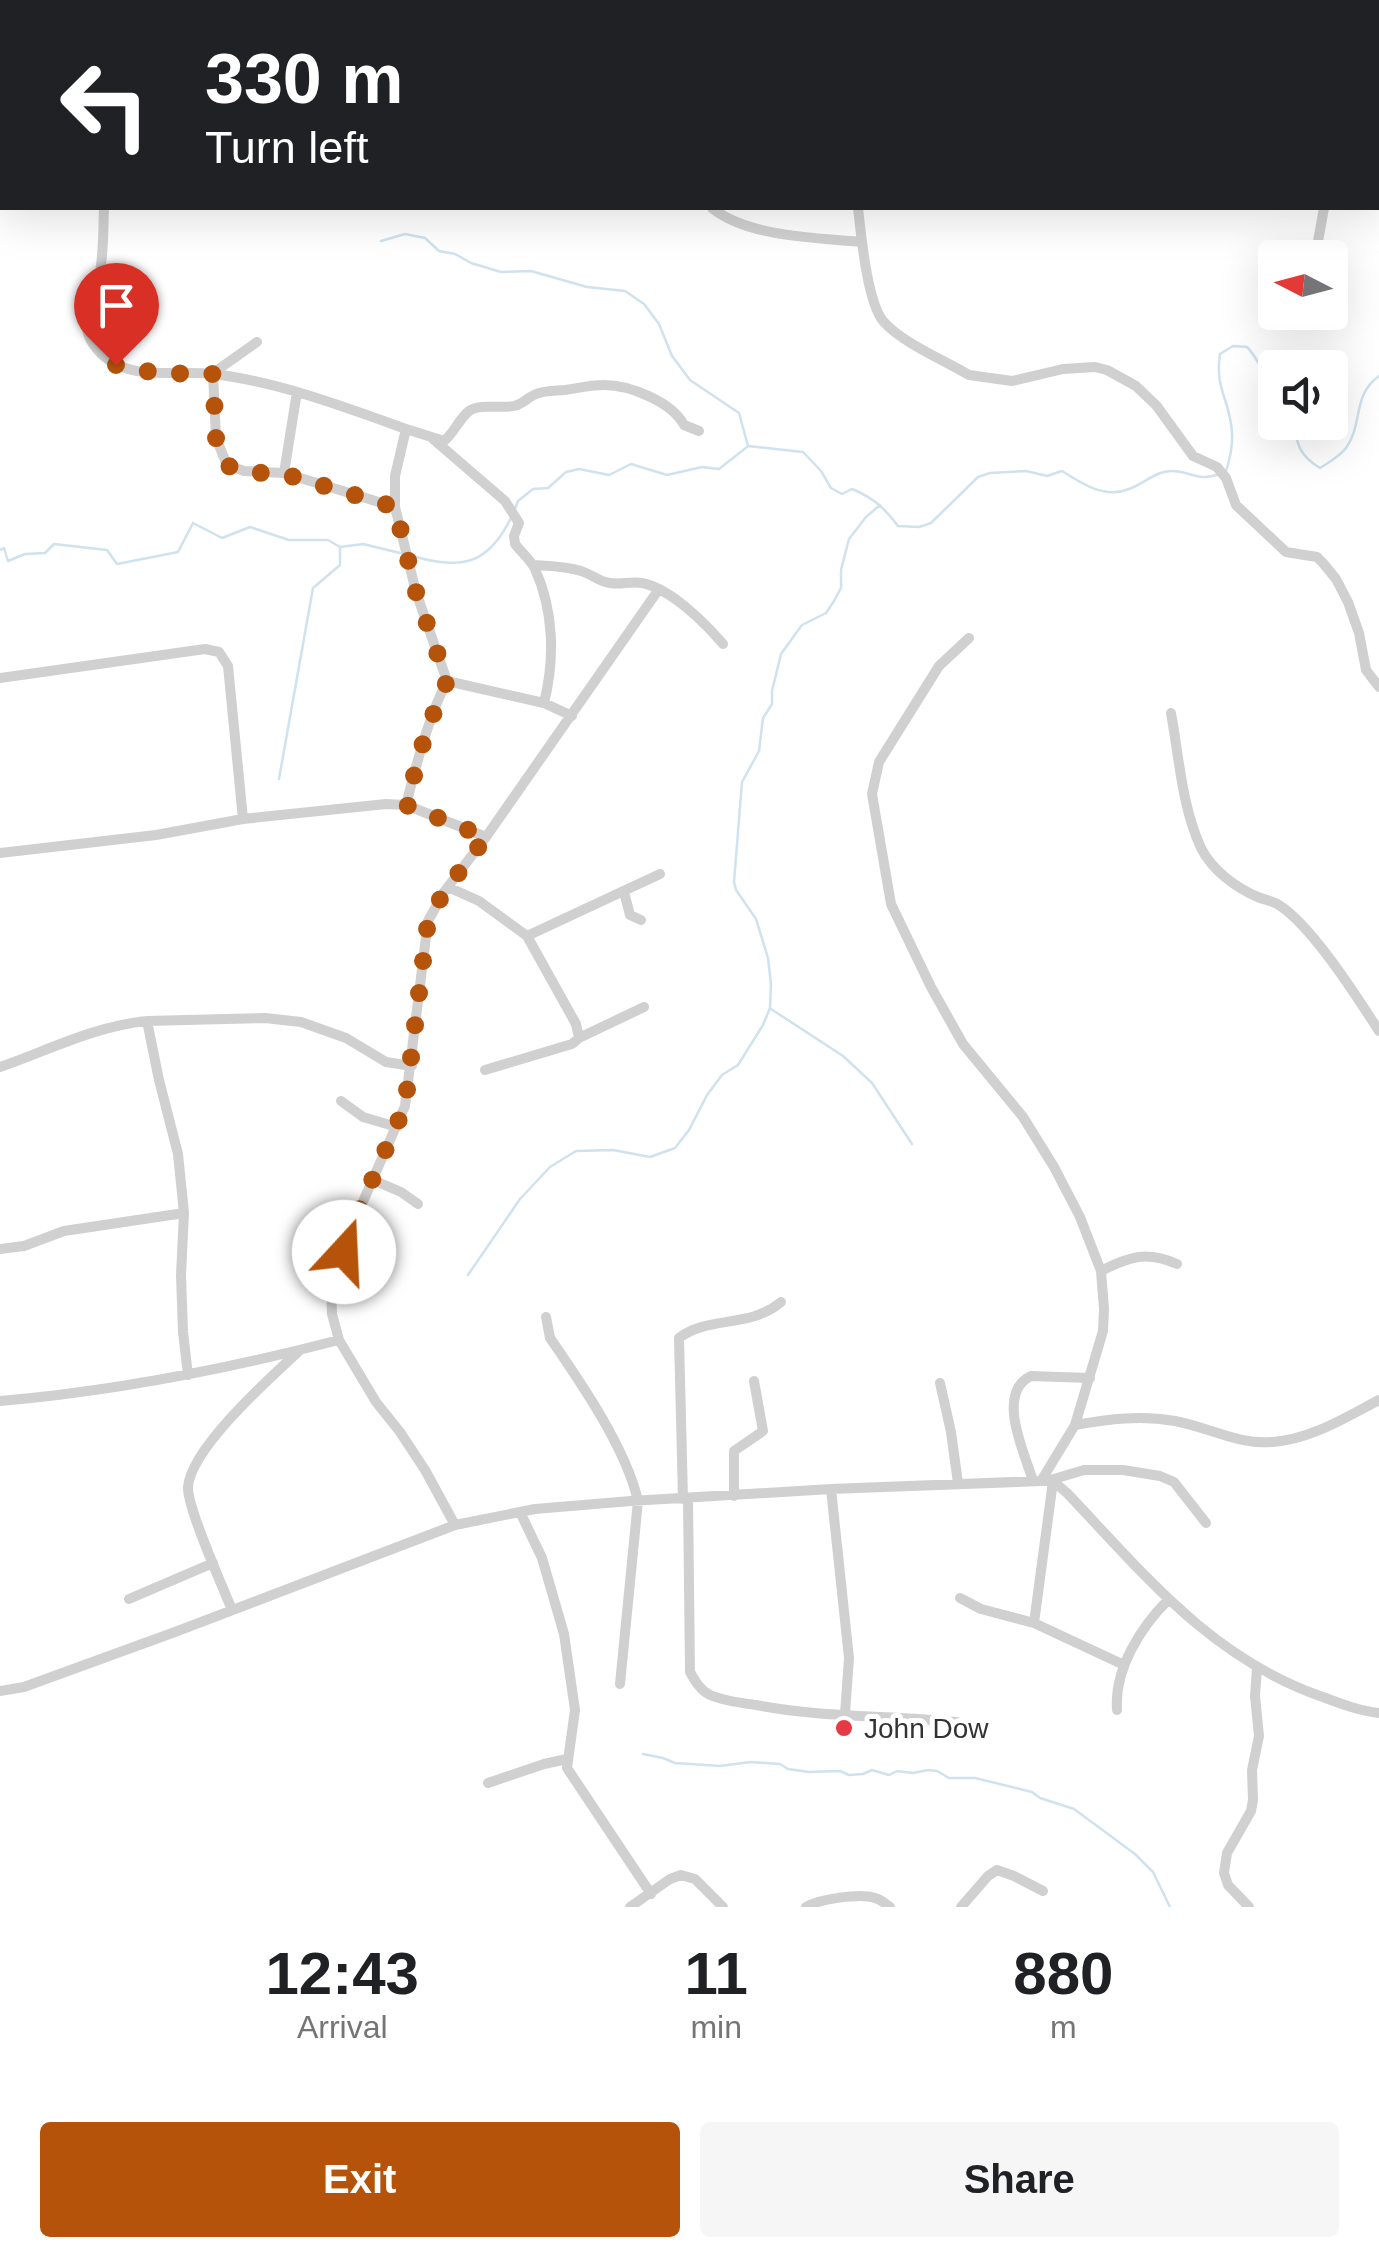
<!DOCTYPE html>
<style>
body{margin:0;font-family:Arial,sans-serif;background:#f6f6f6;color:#202124;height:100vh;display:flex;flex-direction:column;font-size:38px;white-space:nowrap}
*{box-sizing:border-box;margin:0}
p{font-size:32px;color:#757577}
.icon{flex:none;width:55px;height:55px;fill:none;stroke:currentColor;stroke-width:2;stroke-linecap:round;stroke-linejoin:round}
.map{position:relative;height:1907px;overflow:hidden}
.sheet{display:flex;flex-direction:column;background:#fff;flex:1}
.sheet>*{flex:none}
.guide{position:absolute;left:0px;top:0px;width:1380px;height:210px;box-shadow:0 10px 40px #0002;background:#202124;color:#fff;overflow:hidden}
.needle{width:65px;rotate:276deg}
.tools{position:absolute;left:1258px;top:240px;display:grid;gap:20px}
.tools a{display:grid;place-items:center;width:90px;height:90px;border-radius:10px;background:#fff;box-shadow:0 10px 40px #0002;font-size:50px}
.pin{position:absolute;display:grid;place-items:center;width:85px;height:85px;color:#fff;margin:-102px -42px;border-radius:50% 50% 50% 0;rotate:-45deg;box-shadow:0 0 10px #0007}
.pin .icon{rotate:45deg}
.me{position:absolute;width:110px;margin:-55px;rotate:20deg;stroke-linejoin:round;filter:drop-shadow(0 0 8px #0008)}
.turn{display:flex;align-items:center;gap:35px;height:210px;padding:0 40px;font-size:45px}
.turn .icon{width:130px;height:130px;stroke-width:2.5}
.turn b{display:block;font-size:70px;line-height:85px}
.eta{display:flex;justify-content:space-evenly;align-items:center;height:170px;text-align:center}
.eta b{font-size:60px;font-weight:600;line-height:70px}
.button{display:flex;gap:20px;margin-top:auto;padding:20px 40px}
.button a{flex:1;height:115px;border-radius:10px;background:#b45309;color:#fff;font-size:40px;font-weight:600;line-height:115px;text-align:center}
.button a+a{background:#f6f6f6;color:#202124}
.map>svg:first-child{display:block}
</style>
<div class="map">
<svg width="1379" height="1907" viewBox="0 0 1379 1907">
<rect width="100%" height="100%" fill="#fff"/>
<path fill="#e6ecdf" d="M 277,0 L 588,0 L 582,2 L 279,2 Z
M 744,0 L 949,0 L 948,2 L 747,2 Z"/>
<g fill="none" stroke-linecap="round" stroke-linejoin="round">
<path stroke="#cfe2ee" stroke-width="2.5" d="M 381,241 L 405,234 L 425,238 L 439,251 L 455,254 L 471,263 L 501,272 L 531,271 L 587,287 L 625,291 L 644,304 L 659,324 L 672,356 L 690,380 L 739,413 L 748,446 L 803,452 L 821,471 L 831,488 L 842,494 L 852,489 C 872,497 885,508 898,526 L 919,527 L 931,523 L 978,477 L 990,473 L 1026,471 L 1047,476 L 1062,471 C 1082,484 1105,499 1129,489 C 1144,484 1156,470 1173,471 C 1194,472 1196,482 1219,474
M 1293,422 C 1297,445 1300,456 1320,468 C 1329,462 1339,457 1346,448 C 1363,425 1352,395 1379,376
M 1226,471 C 1231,456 1234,440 1231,424 C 1227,396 1215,386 1220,354 L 1233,346 L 1247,347 C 1259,359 1263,376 1275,386
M 515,509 L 518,501 L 533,489 L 548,488 L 566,472 L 579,469 L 609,475 L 631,464 L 667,475 L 702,467 L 719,469 L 747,447
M 0,550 L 4,548 L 8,561 L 25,554 L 45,553 L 54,544 L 107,550 L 117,564 L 178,552 L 193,523 L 222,538 L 250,527 L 289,540 L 328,540 L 340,547 L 363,544 L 400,553
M 412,556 C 463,570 488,565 512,516
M 279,779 L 313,588 L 340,565 L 340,547
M 771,1009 L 843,1056 L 872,1083 L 912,1144
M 468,1275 L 520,1199 L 550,1167 L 576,1151 L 613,1150 L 650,1157 L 675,1148 L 689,1130 L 707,1095 L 722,1075 L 738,1065 L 763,1025 L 770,1008 L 771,984 L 768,958 L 756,919 L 736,890 L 734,882 L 742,782 L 759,751 L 763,718 L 772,704 L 772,691 L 781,654 L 802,625 L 826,613 L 834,601 L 841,588 L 841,570 L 849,539 L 866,517 L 880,505
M 643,1754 L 663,1758 L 675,1763 L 720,1766 L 750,1762 L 780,1764 L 788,1769 L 809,1772 L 840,1771 L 849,1775 L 863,1774 L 872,1770 L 889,1775 L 897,1771 L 913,1773 L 928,1770 L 937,1771 L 949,1778 L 975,1778 L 1032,1792 L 1040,1798 L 1074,1809 L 1135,1854 L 1153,1872 L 1170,1907"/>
<path stroke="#d0d0d0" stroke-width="10" d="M 74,0 L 75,2
M 740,0 L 744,2
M 1297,0 L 1297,2
M 590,2 L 596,0
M 958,2 L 959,0
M 1378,74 L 1379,75
M 0,164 L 2,163
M 104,208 C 103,231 104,254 99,277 C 96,293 84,312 87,329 C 89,343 102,357 115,364 C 145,379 182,370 214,374 C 278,382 345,407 406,429 L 395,476 L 395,507 L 284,473 L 244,471 L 227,465 L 216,438 L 213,373
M 712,208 C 748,237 816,238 862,242
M 858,208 C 861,234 867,301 883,321 C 902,343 944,360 969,375 L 1012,381 L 1063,369 L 1095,367 L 1107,370 L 1136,386 L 1156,405 L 1193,456 L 1217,467 L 1226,478 L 1236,505 L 1286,552 L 1317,557 L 1323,563 L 1336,579 L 1348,602 L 1359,633 L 1366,670 L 1379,687
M 1315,258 L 1324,208
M 213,373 L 257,342
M 406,429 L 444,441 C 454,433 459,419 469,411 C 480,403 501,409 514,406 C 523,404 527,398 534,395 C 543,390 555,391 565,390 C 578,388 591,385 604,385 C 630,385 672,402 684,425 L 699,431
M 433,439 L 505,501 L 519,523 L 514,536 L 515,544 C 521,552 531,560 535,569 C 554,611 555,659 544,703
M 284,473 L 297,392
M 395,507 L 416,592 L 447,681
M 534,565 C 550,566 566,566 581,571 C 591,574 600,582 610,583 C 621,585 631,581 642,583 C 670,588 705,623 723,644
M 969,638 L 939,666 L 879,762 L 872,794 L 891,904 L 931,987 L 963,1044 L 1023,1117 L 1054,1167 L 1080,1217 L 1101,1271 L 1104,1309 L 1103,1331 L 1075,1425
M 0,678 L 205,649 L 219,652 L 228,666 L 243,819
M 1171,713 C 1179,757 1182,807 1201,848 C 1212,870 1236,888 1258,897 C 1265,900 1273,901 1279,905 C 1312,926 1357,997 1379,1031
M 406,805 C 417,763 427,721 447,681 L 544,703 L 572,716
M 0,853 L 156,835 L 243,819 L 386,804 L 406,805 L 486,837 L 659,589
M 448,887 L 479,901 L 527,936 L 576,1024 L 579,1038
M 624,892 L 630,915 L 641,920
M 527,936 L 660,874
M 0,1067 C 49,1050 95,1026 147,1021
M 485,1070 L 572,1044 L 579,1038 L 644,1007
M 341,1101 L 363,1117 L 397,1127
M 373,1180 L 401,1192 L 418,1204
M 0,1249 L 24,1246 L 64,1231 L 184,1213
M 1101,1271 C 1130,1256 1147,1251 1177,1264
M 546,1317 L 550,1338 C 581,1383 626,1448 638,1501 L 620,1684
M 339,1340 L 332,1314 L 331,1288 L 358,1213 L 405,1106 L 428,921 L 444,892 L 486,837
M 188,1375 L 183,1332 L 181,1275 L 184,1213 L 178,1154 L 159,1080 L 147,1021 L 265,1018 L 301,1022 L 346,1038 L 386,1062 L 412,1066
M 940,1383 L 951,1432 L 958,1483
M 0,1401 C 115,1391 227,1369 339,1340 L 376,1402 L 400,1432 L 425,1470 L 455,1525
M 1033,1481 C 1025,1454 995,1393 1031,1376 L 1090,1378
M 1041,1481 L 1075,1425 C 1109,1419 1141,1415 1175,1421 C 1208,1427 1238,1445 1272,1442 C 1310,1440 1346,1417 1379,1400
M 1047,1481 L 1084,1470 L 1123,1470 L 1160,1476 L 1174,1482 L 1206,1523
M 1053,1481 L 1034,1623 L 1124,1665
M 831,1489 L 849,1658 L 845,1714
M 734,1496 L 734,1451 L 763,1431 L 754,1381
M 688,1498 L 690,1672 C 695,1681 700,1690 710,1695 C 724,1701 741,1703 756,1705 C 822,1718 890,1715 957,1722
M 683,1499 L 679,1338 C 707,1316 751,1328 781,1302
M 520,1512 L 542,1558 L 564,1634 L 575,1710 L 567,1768 L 651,1894
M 960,1598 L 981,1609 L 1034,1623
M 129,1599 L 213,1563
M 232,1610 C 223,1587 187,1508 188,1487 C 191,1448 270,1378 299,1351
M 0,1691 L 24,1687 L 175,1632 L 455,1525 L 535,1509 L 631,1501 L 831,1489 L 1041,1481 L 1053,1481 L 1067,1493 C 1145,1575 1210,1657 1320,1696 C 1339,1703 1359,1711 1379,1713
M 1117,1710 C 1114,1669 1141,1627 1168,1600
M 488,1783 L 544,1764 L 567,1759
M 630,1907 L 670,1879 L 681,1875 L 695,1879 L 723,1907
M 806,1907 C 819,1899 860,1893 875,1898 C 880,1899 886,1904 890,1907
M 961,1907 L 988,1876 L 997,1870 L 1014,1876 L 1043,1891
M 1249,1907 L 1228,1885 L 1224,1873 L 1227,1853 L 1251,1811 L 1253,1800 L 1252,1770 L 1259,1736 L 1255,1696 L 1257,1668"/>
</g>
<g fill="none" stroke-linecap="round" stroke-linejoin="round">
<path stroke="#b45309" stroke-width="18" stroke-dasharray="0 32.4" d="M 116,365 L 156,373 L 213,374 L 216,438 L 226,465 L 244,472 L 284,474 L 395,507 L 416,592 L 447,681 L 426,732 L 406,805 L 486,837 L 444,892 L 428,921 L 405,1106 L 358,1212 L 344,1252"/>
</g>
<circle fill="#e63946" stroke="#fff" stroke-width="4" cx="844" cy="1728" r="10"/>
<g text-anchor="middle" stroke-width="10" stroke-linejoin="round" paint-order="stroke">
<g font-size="28" fill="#333" stroke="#fff" text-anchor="start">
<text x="864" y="1738">John Dow</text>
</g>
</g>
</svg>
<div class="tools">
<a><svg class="needle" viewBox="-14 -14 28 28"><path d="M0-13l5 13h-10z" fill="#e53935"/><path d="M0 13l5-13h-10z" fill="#757577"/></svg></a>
<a><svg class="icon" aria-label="sound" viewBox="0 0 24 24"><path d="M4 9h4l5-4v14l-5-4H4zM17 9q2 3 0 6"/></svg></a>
</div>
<div class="pin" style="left:116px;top:365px;background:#d93025"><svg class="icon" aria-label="arrive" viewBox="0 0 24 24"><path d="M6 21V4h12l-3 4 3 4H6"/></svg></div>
<svg class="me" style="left:344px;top:1252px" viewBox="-20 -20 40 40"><circle r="19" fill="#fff"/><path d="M0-13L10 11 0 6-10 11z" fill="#b45309"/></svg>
<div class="guide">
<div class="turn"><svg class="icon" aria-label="left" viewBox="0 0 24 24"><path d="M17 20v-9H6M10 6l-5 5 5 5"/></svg><div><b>330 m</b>Turn left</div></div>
</div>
</div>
<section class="sheet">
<div class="eta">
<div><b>12:43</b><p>Arrival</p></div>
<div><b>11</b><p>min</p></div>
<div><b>880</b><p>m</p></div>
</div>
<div class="button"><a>Exit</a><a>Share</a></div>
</section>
